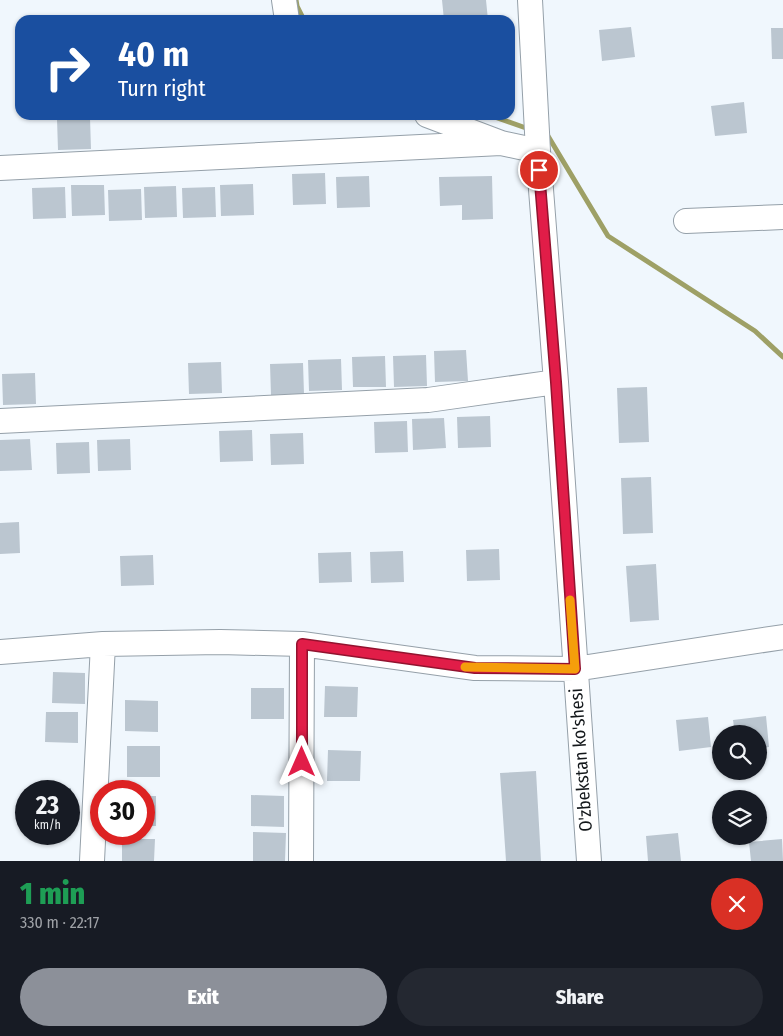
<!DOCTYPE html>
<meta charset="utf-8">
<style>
body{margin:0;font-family:"Fira Sans Condensed",sans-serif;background:#242831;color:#f1f3f6;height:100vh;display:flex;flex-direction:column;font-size:19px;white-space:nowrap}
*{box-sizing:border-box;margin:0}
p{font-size:16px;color:#9ea1a6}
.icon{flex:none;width:28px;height:28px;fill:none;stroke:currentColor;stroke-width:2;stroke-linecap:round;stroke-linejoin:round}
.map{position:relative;height:861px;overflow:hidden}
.side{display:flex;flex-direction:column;background:#171b24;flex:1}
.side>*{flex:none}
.hud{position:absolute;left:15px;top:15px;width:500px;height:105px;border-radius:15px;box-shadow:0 1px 4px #0004;background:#1a4fa0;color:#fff;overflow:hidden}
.fabs{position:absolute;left:712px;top:725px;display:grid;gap:10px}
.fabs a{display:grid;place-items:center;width:55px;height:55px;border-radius:50%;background:#171b24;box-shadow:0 1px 4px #0004;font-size:25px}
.speed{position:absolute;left:15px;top:780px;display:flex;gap:10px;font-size:25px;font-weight:700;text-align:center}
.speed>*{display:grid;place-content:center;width:65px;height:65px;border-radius:50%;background:#171b24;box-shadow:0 1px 4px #0004;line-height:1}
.speed small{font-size:12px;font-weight:400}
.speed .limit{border:8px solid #d22;background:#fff;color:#111}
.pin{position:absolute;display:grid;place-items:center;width:42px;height:42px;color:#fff;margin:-21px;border:2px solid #fff;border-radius:50%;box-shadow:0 1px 5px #0007}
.me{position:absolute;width:55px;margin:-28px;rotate:0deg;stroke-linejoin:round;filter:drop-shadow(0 0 4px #0008)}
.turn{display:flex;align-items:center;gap:18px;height:105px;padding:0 20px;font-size:22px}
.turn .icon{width:65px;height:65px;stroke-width:2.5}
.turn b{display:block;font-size:35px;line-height:42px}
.round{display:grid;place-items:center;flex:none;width:52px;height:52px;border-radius:26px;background:#242831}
.overview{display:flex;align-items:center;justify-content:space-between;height:85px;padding:0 20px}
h1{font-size:30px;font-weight:800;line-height:38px;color:#1e9e55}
.action{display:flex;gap:10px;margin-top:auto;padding:10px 20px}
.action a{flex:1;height:58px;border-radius:30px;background:#8c9099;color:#fff;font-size:20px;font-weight:800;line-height:58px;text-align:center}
.action a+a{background:#242831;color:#f1f3f6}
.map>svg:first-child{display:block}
</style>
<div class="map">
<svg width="783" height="861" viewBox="0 0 783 861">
<rect width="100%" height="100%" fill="#f0f7fd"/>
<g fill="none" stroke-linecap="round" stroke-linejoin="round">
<path stroke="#9ea066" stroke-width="5" d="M 296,0 L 297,6 L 304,20
M 489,115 L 526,128
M 548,136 L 608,236 L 755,331 L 783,357"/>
</g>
<path fill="#bbc6d0" d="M 442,0 L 486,0 L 488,20 L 444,20 Z
M 631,27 L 635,57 L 602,61 L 599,30 Z
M 771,28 L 783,28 L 783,59 L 772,59 Z
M 744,102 L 747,133 L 715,136 L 711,106 Z
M 90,118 L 91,149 L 58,150 L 57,119 Z
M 325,173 L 326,204 L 293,205 L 292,174 Z
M 369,176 L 370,207 L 337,208 L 336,177 Z
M 492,176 L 493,219 L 462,220 L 462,205 L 440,206 L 439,177 Z
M 253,184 L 254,215 L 221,216 L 220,185 Z
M 71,185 L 104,185 L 105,215 L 72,216 Z
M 176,186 L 177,217 L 145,218 L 144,187 Z
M 65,187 L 66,218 L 33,219 L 32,188 Z
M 215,187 L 216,217 L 183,218 L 182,188 Z
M 141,189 L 142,220 L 109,221 L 108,190 Z
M 466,350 L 468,381 L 435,382 L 434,351 Z
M 426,355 L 427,386 L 394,387 L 393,356 Z
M 385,356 L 386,387 L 353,387 L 352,357 Z
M 341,359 L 342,390 L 309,391 L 308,360 Z
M 221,362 L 222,393 L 189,394 L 188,363 Z
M 303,363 L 304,394 L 271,395 L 270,364 Z
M 35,373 L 36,404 L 3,405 L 2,374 Z
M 647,387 L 649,442 L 619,443 L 617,388 Z
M 490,416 L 491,447 L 458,448 L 457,417 Z
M 444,418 L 446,448 L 413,450 L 412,419 Z
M 407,421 L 408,452 L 375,453 L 374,422 Z
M 252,430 L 253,461 L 220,462 L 219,431 Z
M 303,433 L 304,464 L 271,465 L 270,434 Z
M 30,439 L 32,470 L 0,471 L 0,440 Z
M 130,439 L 131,470 L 98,471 L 97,440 Z
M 89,442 L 90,473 L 57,474 L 56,443 Z
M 651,477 L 653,533 L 623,534 L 621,478 Z
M 19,522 L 20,553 L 0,554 L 0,523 Z
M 499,549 L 500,580 L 467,581 L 466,550 Z
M 403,551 L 404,582 L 371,583 L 370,552 Z
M 351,552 L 352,582 L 319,583 L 318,553 Z
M 153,555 L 154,585 L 121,586 L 120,556 Z
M 656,564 L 659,620 L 630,622 L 626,566 Z
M 53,672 L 85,673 L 85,704 L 52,703 Z
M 325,686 L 358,687 L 357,717 L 324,717 Z
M 251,688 L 284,688 L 284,719 L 251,719 Z
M 125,700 L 158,701 L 158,732 L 125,731 Z
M 46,712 L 78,712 L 78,743 L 45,742 Z
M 766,716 L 769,747 L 759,748 L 759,734 L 735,734 L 733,720 Z
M 708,717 L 711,747 L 679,751 L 676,720 Z
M 127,746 L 160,746 L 160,777 L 127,777 Z
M 328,750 L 361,751 L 360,781 L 327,781 Z
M 536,771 L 541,861 L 506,861 L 500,773 Z
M 38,788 L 71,788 L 70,821 L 69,821 L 69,791 L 38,791 Z
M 251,795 L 284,796 L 284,827 L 251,826 Z
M 144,796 L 156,796 L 156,826 L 144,826 Z
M 253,832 L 286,833 L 285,861 L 253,861 Z
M 678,833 L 681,861 L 648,861 L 646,836 Z
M 122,839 L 155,839 L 154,861 L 122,861 Z
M 782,839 L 783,861 L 751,861 L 749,842 Z"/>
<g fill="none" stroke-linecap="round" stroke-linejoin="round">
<g stroke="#95a0a9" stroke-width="26">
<path id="minor" d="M 284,0 L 287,20
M 530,0 L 538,151 L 556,382 L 589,861
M 427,115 L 501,143 L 538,151
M 0,168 L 501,143
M 686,221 L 783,217
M 0,421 L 428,400 L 556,382
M 0,652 L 103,644 L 220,642 L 302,644 L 475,668 L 575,669 L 783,637
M 92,861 L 103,644
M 301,861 L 302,644"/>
</g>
<use href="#minor" stroke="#fff" stroke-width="24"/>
</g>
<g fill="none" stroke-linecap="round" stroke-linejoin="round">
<g stroke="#92132f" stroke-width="12">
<path id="route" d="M 302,762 L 302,644 L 475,668 L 575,669 L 556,382 L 539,170"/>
</g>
<use href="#route" stroke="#e11d48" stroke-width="9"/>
<path stroke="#f59e0b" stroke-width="9" d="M 465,667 L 575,669 L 570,600"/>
</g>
<g text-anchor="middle" stroke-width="4.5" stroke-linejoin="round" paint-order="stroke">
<g font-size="18" fill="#13171a" stroke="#fff">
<text transform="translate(581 760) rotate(-94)" y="6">O'zbekstan ko'shesi</text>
</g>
</g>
</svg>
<div class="fabs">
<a><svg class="icon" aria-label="search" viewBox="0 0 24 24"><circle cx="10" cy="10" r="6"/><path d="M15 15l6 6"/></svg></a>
<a><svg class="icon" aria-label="layers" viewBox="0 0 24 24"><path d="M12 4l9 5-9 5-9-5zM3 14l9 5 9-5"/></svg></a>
</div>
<div class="speed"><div>23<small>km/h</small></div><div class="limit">30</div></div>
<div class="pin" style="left:539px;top:170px;background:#d93025"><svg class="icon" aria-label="arrive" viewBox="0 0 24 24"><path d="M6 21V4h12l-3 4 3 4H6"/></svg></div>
<svg class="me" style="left:302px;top:762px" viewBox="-20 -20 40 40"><path d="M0-17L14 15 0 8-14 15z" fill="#e11d48" stroke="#fff" stroke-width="4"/></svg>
<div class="hud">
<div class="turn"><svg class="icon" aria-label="right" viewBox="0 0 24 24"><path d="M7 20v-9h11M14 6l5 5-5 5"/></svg><div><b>40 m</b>Turn right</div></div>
</div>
</div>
<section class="side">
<div class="overview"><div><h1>1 min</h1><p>330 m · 22:17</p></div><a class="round" style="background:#d93025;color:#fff"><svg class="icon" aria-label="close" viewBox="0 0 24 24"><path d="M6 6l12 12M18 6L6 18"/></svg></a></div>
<div class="action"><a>Exit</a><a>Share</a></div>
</section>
